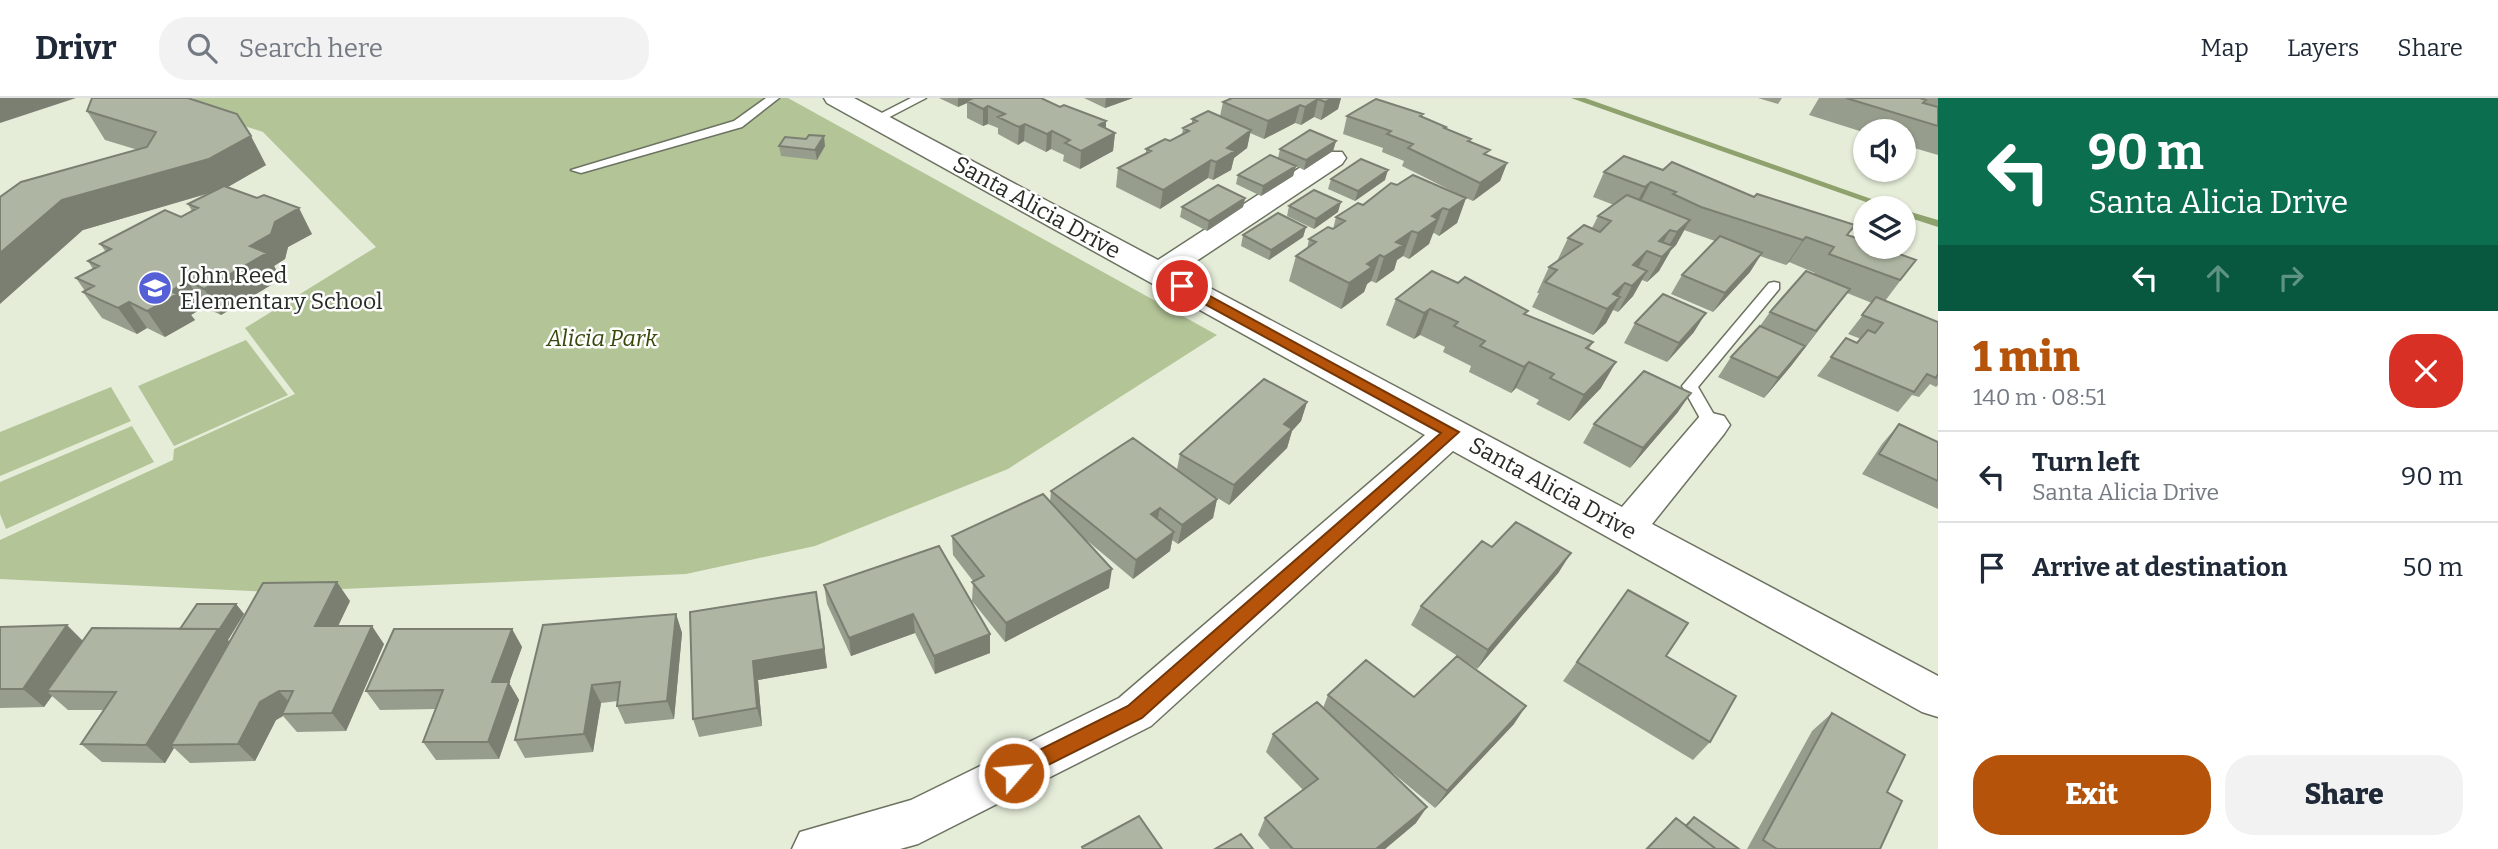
<!DOCTYPE html>
<meta charset="utf-8">
<style>
body{margin:0;font-family:Bitter,serif;background:#f2f2f3;color:#1f2937;height:100vh;display:flex;flex-direction:column;font-size:26px;white-space:nowrap}
*{box-sizing:border-box;margin:0}
p{font-size:23px;color:#747a83}
.icon{flex:none;width:38px;height:38px;fill:none;stroke:currentColor;stroke-width:2;stroke-linecap:round;stroke-linejoin:round}
.map{position:relative;flex:1;overflow:hidden}
.details{display:flex;flex-direction:column;background:#fff;width:560px}
.details>*{flex:none}
.guide{background:#0b6e4f;color:#fff;overflow:hidden}
.controls{position:absolute;left:1853px;top:21px;display:grid;gap:14px}
.controls a{display:grid;place-items:center;width:63px;height:63px;border-radius:50%;background:#fff;box-shadow:0 2px 5px #0004;font-size:35px}
.pin{position:absolute;display:grid;place-items:center;width:60px;height:60px;color:#fff;margin:-30px;border:4px solid #fff;border-radius:50%;box-shadow:0 2px 7px #0007}
.me{position:absolute;width:77px;margin:-38px;rotate:63deg;stroke-linejoin:round;filter:drop-shadow(0 0 5px #0008)}
.turn{display:flex;align-items:center;gap:24px;height:147px;padding:0 35px;font-size:32px}
.turn .icon{width:91px;height:91px;stroke-width:2.5}
.turn b{display:block;font-size:49px;line-height:60px}
.lanes{display:flex;align-items:center;height:66px;padding:0 35px;background:#0003;justify-content:center;gap:35px;direction:ltr}
.lanes .off{opacity:.35}
.round{display:grid;place-items:center;flex:none;width:74px;height:74px;border-radius:28px;background:#f2f2f3}
.summary{display:flex;align-items:center;justify-content:space-between;height:119px;padding:0 35px}
h1{font-size:42px;font-weight:800;line-height:52px;color:#b45309}
.cta{display:flex;gap:14px;margin-top:auto;padding:14px 35px}
.cta a{flex:1;height:80px;border-radius:28px;background:#b45309;color:#fff;font-size:28px;font-weight:800;line-height:80px;text-align:center}
.cta a+a{background:#f2f2f3;color:#1f2937}
ul{padding:0;list-style:none}
li{display:flex;align-items:center;gap:21px;height:91px;padding:0 35px;border-top:2px solid #e0e1e3}
li div{flex:1}
li b{display:block;font-size:26px}
li em{font-style:normal}
header{display:flex;align-items:center;gap:42px;box-sizing:border-box;height:98px;padding:0 35px;background:#fff;border-bottom:2px solid #e0e1e3}
header strong{font-size:33px}
nav{display:flex;gap:38px;margin-inline-start:auto;font-size:24px}
.search{width:490px;height:63px;background:#f2f2f3;display:flex;align-items:center;gap:18px;box-sizing:border-box;padding:0 24px;border-radius:28px;color:#747a83;font-size:26px}
main{display:flex;flex:1;min-height:0}
.map>svg:first-child{display:block}
</style>
<header>
<strong>Drivr</strong>
<div class="search"><svg class="icon" aria-label="search" viewBox="0 0 24 24"><circle cx="10" cy="10" r="6"/><path d="M15 15l6 6"/></svg>Search here</div>
<nav><a>Map</a><a>Layers</a><a>Share</a></nav>
</header>
<main>
<div class="map">
<svg width="1938" height="751" viewBox="0 0 1938 751">
<rect width="100%" height="100%" fill="#e5edd9"/>
<path fill="#b3c497" d="M 193,0 L 788,0 L 1217,237 L 1008,371 L 815,448 L 686,476 L 272,494 L 0,481 L 0,442 L 173,362 L 174,351 L 295,296 L 245,230 L 376,149 L 263,34 L 202,14 L 192,5 Z
M 246,242 L 288,297 L 174,348 L 138,288 Z
M 111,289 L 131,323 L 0,378 L 0,334 Z
M 132,328 L 154,364 L 6,431 L 0,416 L 0,384 Z"/>
<g fill="none" stroke-linecap="round" stroke-linejoin="round">
<path fill="#8fa26e" fill-rule="evenodd" d="M 1571,0 L 1585,0 L 1897,110 L 1883,110 Z
M 1904,112 L 1938,122 L 1938,129 L 1904,118 Z"/>
<g stroke="#6c7361" stroke-width="3">
<path id="service" d="M 766,0 L 779,0 L 742,29 L 581,75 L 571,72 L 734,23 Z
M 911,0 L 926,0 L 880,24 L 870,21 Z
M 1774,184 L 1779,185 L 1779,191 L 1698,289 L 1720,327 L 1712,333 L 1706,331 L 1682,288 L 1769,185 Z"/>
</g>
<g stroke="#6c7361" stroke-width="3">
<path id="minor" d="M 824,0 L 854,0 L 1158,162 L 1324,54 L 1342,54 L 1346,60 L 1342,66 L 1180,174 L 1622,409 L 1700,318 L 1712,315 L 1724,318 L 1730,327 L 1724,336 L 1652,426 L 1938,578 L 1938,619 L 1922,614 L 1453,353 L 1151,628 L 918,746 L 900,751 L 792,751 L 800,734 L 911,702 L 1119,600 L 1425,337 L 827,5 Z"/>
</g>
<use href="#service" fill="#fff" fill-rule="evenodd"/>
<use href="#minor" fill="#fff" fill-rule="evenodd"/>
</g>
<path fill="#969d8c" d="M 939,0 L 1043,0 L 1043,1 L 1060,9 L 1106,23 L 1106,30 L 1115,35 L 1113,53 L 1080,71 L 1063,63 L 1064,57 L 1051,51 L 1046,54 L 1024,43 L 1018,47 L 998,36 L 998,30 L 988,26 L 983,28 L 967,20 L 967,5 L 958,9 Z
M 1084,0 L 1133,0 L 1105,10 Z
M 1341,0 L 1338,11 L 1321,22 L 1314,19 L 1301,27 L 1295,25 L 1264,41 L 1250,35 L 1247,50 L 1234,60 L 1231,72 L 1213,82 L 1208,80 L 1160,111 L 1116,89 L 1118,70 L 1146,56 L 1146,51 L 1170,43 L 1182,36 L 1183,30 L 1192,26 L 1192,21 L 1220,18 L 1223,4 Z
M 1758,0 L 1782,0 L 1778,6 Z
M 1819,0 L 1938,0 L 1938,57 L 1904,47 L 1904,33 L 1866,33 L 1866,35 L 1809,17 Z
M 87,13 L 266,67 L 228,89 L 312,136 L 288,149 L 285,161 L 274,168 L 281,181 L 221,217 L 204,209 L 191,217 L 195,222 L 165,239 L 147,230 L 137,236 L 102,220 L 83,194 L 85,193 L 76,180 L 93,171 L 88,163 L 106,154 L 100,146 L 181,119 L 192,113 L 188,106 L 210,95 L 83,132 L 138,52 L 105,42 Z
M 1347,18 L 1422,19 L 1470,44 L 1488,58 L 1507,65 L 1500,83 L 1473,103 L 1466,100 L 1457,125 L 1439,138 L 1434,135 L 1432,136 L 1429,146 L 1409,161 L 1403,158 L 1397,162 L 1394,172 L 1376,185 L 1371,183 L 1367,186 L 1364,194 L 1341,211 L 1289,183 L 1296,158 L 1307,151 L 1309,141 L 1333,131 L 1336,119 L 1363,107 L 1397,87 L 1460,97 L 1402,68 L 1404,63 L 1382,54 L 1383,50 L 1343,36 Z
M 1336,43 L 1333,53 L 1304,72 L 1296,68 L 1293,78 L 1261,98 L 1236,86 L 1238,77 L 1278,60 L 1280,51 Z
M 779,48 L 825,48 L 817,62 L 781,58 Z
M 1663,72 L 1855,127 L 1848,137 L 1916,162 L 1885,203 L 1938,224 L 1938,287 L 1936,289 L 1930,286 L 1919,299 L 1912,297 L 1898,314 L 1817,278 L 1846,240 L 1857,245 L 1861,241 L 1848,236 L 1872,205 L 1847,195 L 1791,268 L 1764,300 L 1718,279 L 1731,259 L 1760,228 L 1770,214 L 1815,175 L 1789,164 L 1786,167 L 1760,158 L 1750,174 L 1713,214 L 1671,196 L 1682,177 L 1715,143 L 1684,132 L 1676,147 L 1671,152 L 1659,173 L 1647,184 L 1642,182 L 1633,198 L 1618,214 L 1613,212 L 1606,225 L 1593,237 L 1532,209 L 1539,195 L 1537,195 L 1549,169 L 1557,163 L 1568,140 L 1592,130 L 1598,118 L 1614,107 L 1593,99 L 1604,74 Z
M 1331,81 L 1385,82 L 1355,103 L 1328,91 Z
M 1245,100 L 1243,109 L 1207,133 L 1180,119 L 1182,109 Z
M 1289,108 L 1338,114 L 1314,131 L 1287,118 Z
M 1306,129 L 1303,139 L 1269,162 L 1241,148 L 1243,137 Z
M 1396,201 L 1526,217 L 1593,244 L 1589,251 L 1601,290 L 1569,323 L 1536,306 L 1539,302 L 1516,290 L 1511,295 L 1469,274 L 1471,268 L 1443,254 L 1445,249 L 1420,237 L 1414,241 L 1386,227 Z
M 1635,225 L 1694,234 L 1667,264 L 1624,245 Z
M 1307,304 L 1301,323 L 1292,333 L 1287,350 L 1229,407 L 1216,399 L 1217,401 L 1213,420 L 1178,446 L 1172,442 L 1170,453 L 1133,481 L 1084,440 L 1109,490 L 1005,544 L 972,503 L 973,483 L 953,457 L 952,438 L 1050,404 L 1051,393 L 1177,371 L 1180,356 Z
M 1678,314 L 1630,370 L 1583,345 L 1594,326 Z
M 1899,326 L 1938,344 L 1938,411 L 1862,376 L 1882,346 Z
M 1492,449 L 1559,474 L 1477,571 L 1411,527 L 1421,508 Z
M 824,487 L 990,536 L 990,555 L 935,576 L 915,535 L 851,558 L 827,506 Z
M 1628,492 L 1666,558 L 1710,644 L 1693,662 L 1563,583 Z
M 350,503 L 338,528 L 384,546 L 346,633 L 297,634 L 283,618 L 276,622 L 255,663 L 190,665 L 174,650 L 165,665 L 102,664 L 81,646 L 104,612 L 68,612 L 52,598 L 44,609 L 0,610 L 0,529 L 83,543 L 180,531 L 236,506 L 244,516 L 228,542 L 229,544 Z
M 820,512 L 827,570 L 758,582 L 762,628 L 699,639 L 693,621 Z
M 676,516 L 682,535 L 674,621 L 625,626 L 617,608 L 618,603 L 601,605 L 593,654 L 525,660 L 515,642 Z
M 512,531 L 522,549 L 509,585 L 519,602 L 499,661 L 436,662 L 423,644 L 436,611 L 380,612 L 366,593 Z
M 1328,597 L 1414,599 L 1514,626 L 1435,710 L 1388,671 L 1416,725 L 1385,751 L 1270,751 L 1258,737 L 1265,720 L 1303,692 L 1266,654 L 1273,636 L 1323,610 Z
M 1832,615 L 1887,694 L 1880,751 L 1747,751 L 1812,633 Z
M 1694,719 L 1739,751 L 1645,751 L 1676,720 L 1685,727 Z"/>
<path fill="#7a7f72" d="M 0,0 L 76,0 L 0,25 Z
M 958,0 L 978,0 L 967,3 L 967,5 L 958,9 Z
M 1106,0 L 1133,0 L 1105,10 Z
M 1332,0 L 1341,0 L 1338,11 L 1321,22 L 1325,4 Z
M 1318,1 L 1314,19 L 1301,27 L 1305,9 Z
M 1300,7 L 1295,25 L 1264,41 L 1268,23 Z
M 988,8 L 988,26 L 983,28 L 983,11 Z
M 1106,23 L 1105,41 L 1115,35 L 1113,53 L 1080,71 L 1081,53 L 1099,27 Z
M 1025,26 L 1024,43 L 1018,47 L 1019,29 Z
M 1251,32 L 1247,50 L 1234,60 L 1231,72 L 1213,82 L 1216,64 L 1227,50 Z
M 1052,33 L 1051,51 L 1046,54 L 1047,36 Z
M 251,38 L 266,67 L 226,90 L 83,132 L 0,206 L 0,155 L 62,102 Z
M 824,38 L 825,48 L 817,62 L 815,52 Z
M 1336,43 L 1333,53 L 1304,72 L 1306,62 Z
M 1211,62 L 1208,80 L 1160,111 L 1163,92 Z
M 1507,65 L 1500,83 L 1473,103 L 1480,85 Z
M 1296,68 L 1293,78 L 1261,98 L 1263,88 Z
M 1388,72 L 1385,82 L 1355,103 L 1358,93 Z
M 1651,84 L 1638,109 L 1632,114 L 1645,89 Z
M 1245,100 L 1243,109 L 1207,133 L 1209,123 Z
M 1466,100 L 1457,125 L 1439,138 L 1449,112 Z
M 1341,104 L 1338,114 L 1314,131 L 1316,121 Z
M 299,110 L 312,136 L 288,149 L 285,161 L 274,168 L 281,181 L 221,217 L 204,191 L 275,124 Z
M 1443,110 L 1429,146 L 1409,161 L 1418,135 L 1432,118 Z
M 1690,122 L 1676,147 L 1671,152 L 1659,173 L 1647,184 L 1677,134 Z
M 1306,129 L 1303,139 L 1269,162 L 1271,152 Z
M 1670,132 L 1657,157 L 1659,143 Z
M 1412,133 L 1403,158 L 1397,162 L 1394,172 L 1376,185 L 1384,159 L 1396,144 Z
M 1806,139 L 1789,164 L 1786,167 L 1803,142 Z
M 1647,153 L 1633,179 L 1625,185 L 1615,204 L 1620,199 L 1606,225 L 1593,237 L 1607,211 L 1613,196 L 1633,167 Z
M 1762,155 L 1750,174 L 1713,214 L 1725,195 Z
M 1380,157 L 1371,183 L 1367,186 L 1364,194 L 1341,211 L 1349,185 L 1367,166 Z
M 1647,173 L 1633,198 L 1618,214 L 1632,188 Z
M 188,183 L 204,209 L 191,217 L 195,222 L 165,239 L 147,213 L 171,193 Z
M 1850,191 L 1791,268 L 1764,300 L 1778,280 L 1805,249 Z
M 129,204 L 147,230 L 137,236 L 118,210 Z
M 1430,211 L 1420,237 L 1414,241 L 1424,215 Z
M 1706,215 L 1694,234 L 1667,264 L 1679,245 Z
M 1529,264 L 1516,290 L 1511,295 L 1524,269 Z
M 1616,264 L 1601,290 L 1569,323 L 1584,297 Z
M 1691,295 L 1678,314 L 1630,370 L 1643,350 Z
M 1307,304 L 1301,323 L 1292,333 L 1287,350 L 1229,407 L 1234,387 L 1284,326 Z
M 1217,401 L 1213,420 L 1178,446 L 1182,427 Z
M 1160,410 L 1156,429 L 1151,416 Z
M 1174,434 L 1170,453 L 1133,481 L 1136,462 Z
M 1571,455 L 1559,474 L 1477,571 L 1488,552 Z
M 1112,471 L 1109,490 L 1005,544 L 1006,525 Z
M 337,484 L 350,503 L 329,547 L 315,528 Z
M 816,494 L 827,570 L 758,582 L 762,628 L 757,610 L 753,563 Z
M 236,506 L 244,516 L 228,542 L 234,550 L 171,647 L 174,650 L 165,665 L 146,647 L 218,531 Z
M 676,516 L 682,535 L 674,621 L 667,603 Z
M 913,516 L 915,535 L 851,558 L 849,540 Z
M 67,527 L 86,546 L 47,593 L 52,598 L 44,609 L 23,591 Z
M 372,528 L 384,546 L 346,633 L 332,615 Z
M 512,531 L 522,549 L 509,585 L 519,602 L 499,661 L 488,644 L 492,584 Z
M 990,536 L 990,555 L 935,576 L 934,558 Z
M 592,587 L 601,605 L 593,654 L 584,636 Z
M 279,593 L 295,611 L 282,616 L 283,618 L 276,622 L 255,663 L 238,646 L 260,604 Z
M 1526,608 L 1514,626 L 1435,710 L 1447,693 Z
M 1427,709 L 1416,725 L 1385,751 L 1376,751 Z"/>
<path fill="#aeb6a3" stroke="#7a7f72" stroke-width="2" d="M 92,0 L 188,0 L 237,16 L 251,38 L 209,61 L 62,102 L 0,155 L 0,99 L 21,84 L 147,49 L 156,34 L 87,13 Z
M 973,0 L 1041,0 L 1060,9 L 1064,7 L 1106,23 L 1099,27 L 1115,35 L 1081,53 L 1065,45 L 1070,42 L 1052,33 L 1047,36 L 1025,26 L 1019,29 L 998,19 L 1005,16 L 988,8 L 983,11 L 967,3 Z
M 1232,0 L 1332,0 L 1325,4 L 1318,1 L 1305,9 L 1300,7 L 1268,23 L 1223,4 Z
M 1846,0 L 1920,0 L 1926,2 L 1923,5 L 1938,9 L 1938,28 Z
M 1376,1 L 1423,16 L 1420,18 L 1446,29 L 1444,30 L 1471,41 L 1468,43 L 1490,52 L 1484,56 L 1507,65 L 1480,85 L 1408,50 L 1413,46 L 1387,36 L 1391,33 L 1347,18 Z
M 1208,13 L 1251,32 L 1227,50 L 1235,53 L 1216,64 L 1211,62 L 1163,92 L 1118,70 L 1151,53 L 1146,51 L 1165,41 L 1170,43 L 1189,33 L 1183,30 L 1197,23 L 1192,21 Z
M 1310,32 L 1336,43 L 1306,62 L 1280,51 Z
M 809,37 L 824,38 L 815,52 L 779,48 L 785,39 L 806,41 Z
M 1270,57 L 1296,68 L 1263,88 L 1238,77 Z
M 1624,58 L 1663,72 L 1672,64 L 1754,99 L 1757,96 L 1855,127 L 1847,137 L 1866,143 L 1866,149 L 1880,149 L 1916,162 L 1900,182 L 1829,156 L 1834,149 L 1806,139 L 1803,142 L 1701,109 L 1673,96 L 1676,94 L 1651,84 L 1645,89 L 1604,74 Z
M 1361,61 L 1388,72 L 1358,93 L 1331,81 Z
M 1413,77 L 1466,100 L 1449,112 L 1443,110 L 1432,118 L 1438,121 L 1418,135 L 1412,133 L 1396,144 L 1403,147 L 1384,159 L 1380,157 L 1367,166 L 1372,169 L 1349,185 L 1296,158 L 1316,144 L 1309,141 L 1328,129 L 1333,131 L 1345,123 L 1336,119 L 1358,105 L 1363,107 L 1391,85 L 1397,87 Z
M 1218,87 L 1245,100 L 1209,123 L 1182,109 Z
M 224,88 L 257,100 L 264,97 L 299,110 L 275,124 L 271,136 L 250,148 L 267,155 L 204,191 L 188,183 L 171,193 L 177,196 L 147,213 L 129,204 L 118,210 L 83,194 L 94,188 L 76,180 L 99,168 L 88,163 L 111,151 L 100,146 L 165,112 L 181,119 L 198,110 L 188,106 Z
M 1314,92 L 1341,104 L 1316,121 L 1289,108 Z
M 1627,97 L 1690,122 L 1677,134 L 1670,132 L 1659,143 L 1673,148 L 1662,159 L 1647,153 L 1633,167 L 1647,173 L 1632,188 L 1625,185 L 1613,196 L 1620,199 L 1607,211 L 1545,184 L 1557,172 L 1549,169 L 1582,146 L 1568,140 L 1584,127 L 1600,134 L 1611,123 L 1598,118 Z
M 1278,115 L 1306,129 L 1271,152 L 1243,137 Z
M 1720,138 L 1762,155 L 1725,195 L 1682,177 Z
M 1432,173 L 1458,185 L 1465,179 L 1528,213 L 1524,216 L 1593,244 L 1586,250 L 1616,264 L 1584,297 L 1550,280 L 1554,276 L 1529,264 L 1524,269 L 1480,248 L 1485,243 L 1454,228 L 1458,224 L 1430,211 L 1424,215 L 1396,201 Z
M 1806,173 L 1850,191 L 1816,233 L 1770,214 Z
M 1663,196 L 1706,215 L 1679,245 L 1635,225 Z
M 1876,199 L 1938,224 L 1938,276 L 1936,280 L 1927,276 L 1914,294 L 1831,259 L 1846,240 L 1857,245 L 1868,232 L 1875,235 L 1883,225 L 1862,217 Z
M 1760,228 L 1805,248 L 1778,280 L 1731,259 Z
M 1644,273 L 1691,295 L 1643,350 L 1594,326 Z
M 1264,281 L 1307,304 L 1284,326 L 1292,331 L 1234,387 L 1180,356 Z
M 1899,326 L 1938,344 L 1938,383 L 1879,356 Z
M 1133,340 L 1217,401 L 1182,427 L 1160,410 L 1151,416 L 1174,434 L 1136,462 L 1051,393 Z
M 1043,396 L 1112,471 L 1006,525 L 972,484 L 984,478 L 952,438 Z
M 1516,424 L 1571,455 L 1488,552 L 1421,508 L 1482,443 L 1492,449 Z
M 939,448 L 990,536 L 934,558 L 913,516 L 849,540 L 824,487 Z
M 337,484 L 315,528 L 372,528 L 332,615 L 282,616 L 293,593 L 279,593 L 260,604 L 238,646 L 171,647 L 263,485 Z
M 1628,492 L 1688,525 L 1666,558 L 1736,598 L 1710,644 L 1577,564 Z
M 816,494 L 824,551 L 753,563 L 757,610 L 693,621 L 690,514 Z
M 197,506 L 236,506 L 219,532 L 218,531 L 180,531 Z
M 676,516 L 667,603 L 617,608 L 620,584 L 592,587 L 584,636 L 515,642 L 543,527 Z
M 67,527 L 23,591 L 0,591 L 0,529 Z
M 92,530 L 218,531 L 146,647 L 81,646 L 116,594 L 47,593 Z
M 394,531 L 512,531 L 492,584 L 509,584 L 488,644 L 423,644 L 443,592 L 366,593 Z
M 1457,558 L 1526,608 L 1447,693 L 1328,597 L 1366,562 L 1414,599 Z
M 1317,604 L 1427,709 L 1376,751 L 1293,751 L 1265,720 L 1318,681 L 1273,636 Z
M 1832,615 L 1905,657 L 1887,694 L 1902,703 L 1880,751 L 1777,751 L 1763,742 Z
M 1139,718 L 1162,751 L 1083,751 L 1082,749 Z
M 1694,719 L 1739,751 L 1716,751 L 1686,728 Z
M 1676,720 L 1716,751 L 1647,751 Z
M 1241,736 L 1253,751 L 1215,751 Z"/>
<path fill="#b45309" stroke="#753606" stroke-width="2" d="M 1177,185 L 1186,185 L 1459,334 L 1142,620 L 1014,684 L 1007,681 L 1004,675 L 1007,668 L 1128,608 L 1441,335 L 1177,191 Z"/>
<defs>
<g id="school-disc" transform="scale(1.75)"><circle r="9.5" fill="#555fd6" stroke="#fff"/><path d="M0-5L7-2L0 1L-7-2ZM-4 1L0 2.5L4 1V4Q0 6-4 4Z" fill="#fff"/></g>
</defs>
<g fill-rule="evenodd">
<use href="#school-disc" x="155" y="190"/>
</g>
<g text-anchor="middle" stroke-width="5" stroke-linejoin="round" paint-order="stroke">
<g font-size="23" fill="#292c25" stroke="#fff">
<text transform="translate(1037 109) rotate(29)" y="8">Santa Alicia Drive</text>
<text transform="translate(1553 390) rotate(29)" y="8">Santa Alicia Drive</text>
</g>
<g font-size="23" fill="#292c25" stroke="#fff" text-anchor="start">
<text x="180" y="185">John Reed<tspan x="180" dy="26">Elementary School</tspan></text>
</g>
<g font-size="23" font-style="italic" fill="#37490d" stroke="#fff">
<text x="602" y="248">Alicia Park</text>
</g>
</g>
</svg>
<div class="controls">
<a><svg class="icon" aria-label="sound" viewBox="0 0 24 24"><path d="M4 9h4l5-4v14l-5-4H4zM17 9q2 3 0 6"/></svg></a>
<a><svg class="icon" aria-label="layers" viewBox="0 0 24 24"><path d="M12 4l9 5-9 5-9-5zM3 14l9 5 9-5"/></svg></a>
</div>
<div class="pin" style="left:1182px;top:188px;background:#d93025"><svg class="icon" aria-label="arrive" viewBox="0 0 24 24"><path d="M6 21V4h12l-3 4 3 4H6"/></svg></div>
<svg class="me" style="left:1014px;top:675px" viewBox="-20 -20 40 40"><circle r="17" fill="#b45309" stroke="#fff" stroke-width="3"/><path d="M0-11L8 9 0 5-8 9z" fill="#fff"/></svg>
</div>
<section class="details">
<div class="guide">
<div class="turn"><svg class="icon" aria-label="left" viewBox="0 0 24 24"><path d="M17 20v-9H6M10 6l-5 5 5 5"/></svg><div><b>90 m</b>Santa Alicia Drive</div></div>
<div class="lanes"><svg class="icon" aria-label="left" viewBox="0 0 24 24"><path d="M17 20v-9H6M10 6l-5 5 5 5"/></svg><svg class="icon off" aria-label="ahead" viewBox="0 0 24 24"><path d="M12 20V5M6 11l6-6 6 6"/></svg><svg class="icon off" aria-label="right" viewBox="0 0 24 24"><path d="M7 20v-9h11M14 6l5 5-5 5"/></svg></div>
</div>
<div class="summary"><div><h1>1 min</h1><p>140 m · 08:51</p></div><a class="round" style="background:#d93025;color:#fff"><svg class="icon" aria-label="close" viewBox="0 0 24 24"><path d="M6 6l12 12M18 6L6 18"/></svg></a></div>
<ul>
<li><svg class="icon" aria-label="left" viewBox="0 0 24 24"><path d="M17 20v-9H6M10 6l-5 5 5 5"/></svg><div><b>Turn left</b><p>Santa Alicia Drive</p></div><em>90 m</em></li>
<li><svg class="icon" aria-label="arrive" viewBox="0 0 24 24"><path d="M6 21V4h12l-3 4 3 4H6"/></svg><div><b>Arrive at destination</b></div><em>50 m</em></li>
</ul>
<div class="cta"><a>Exit</a><a>Share</a></div>
</section>
</main>
